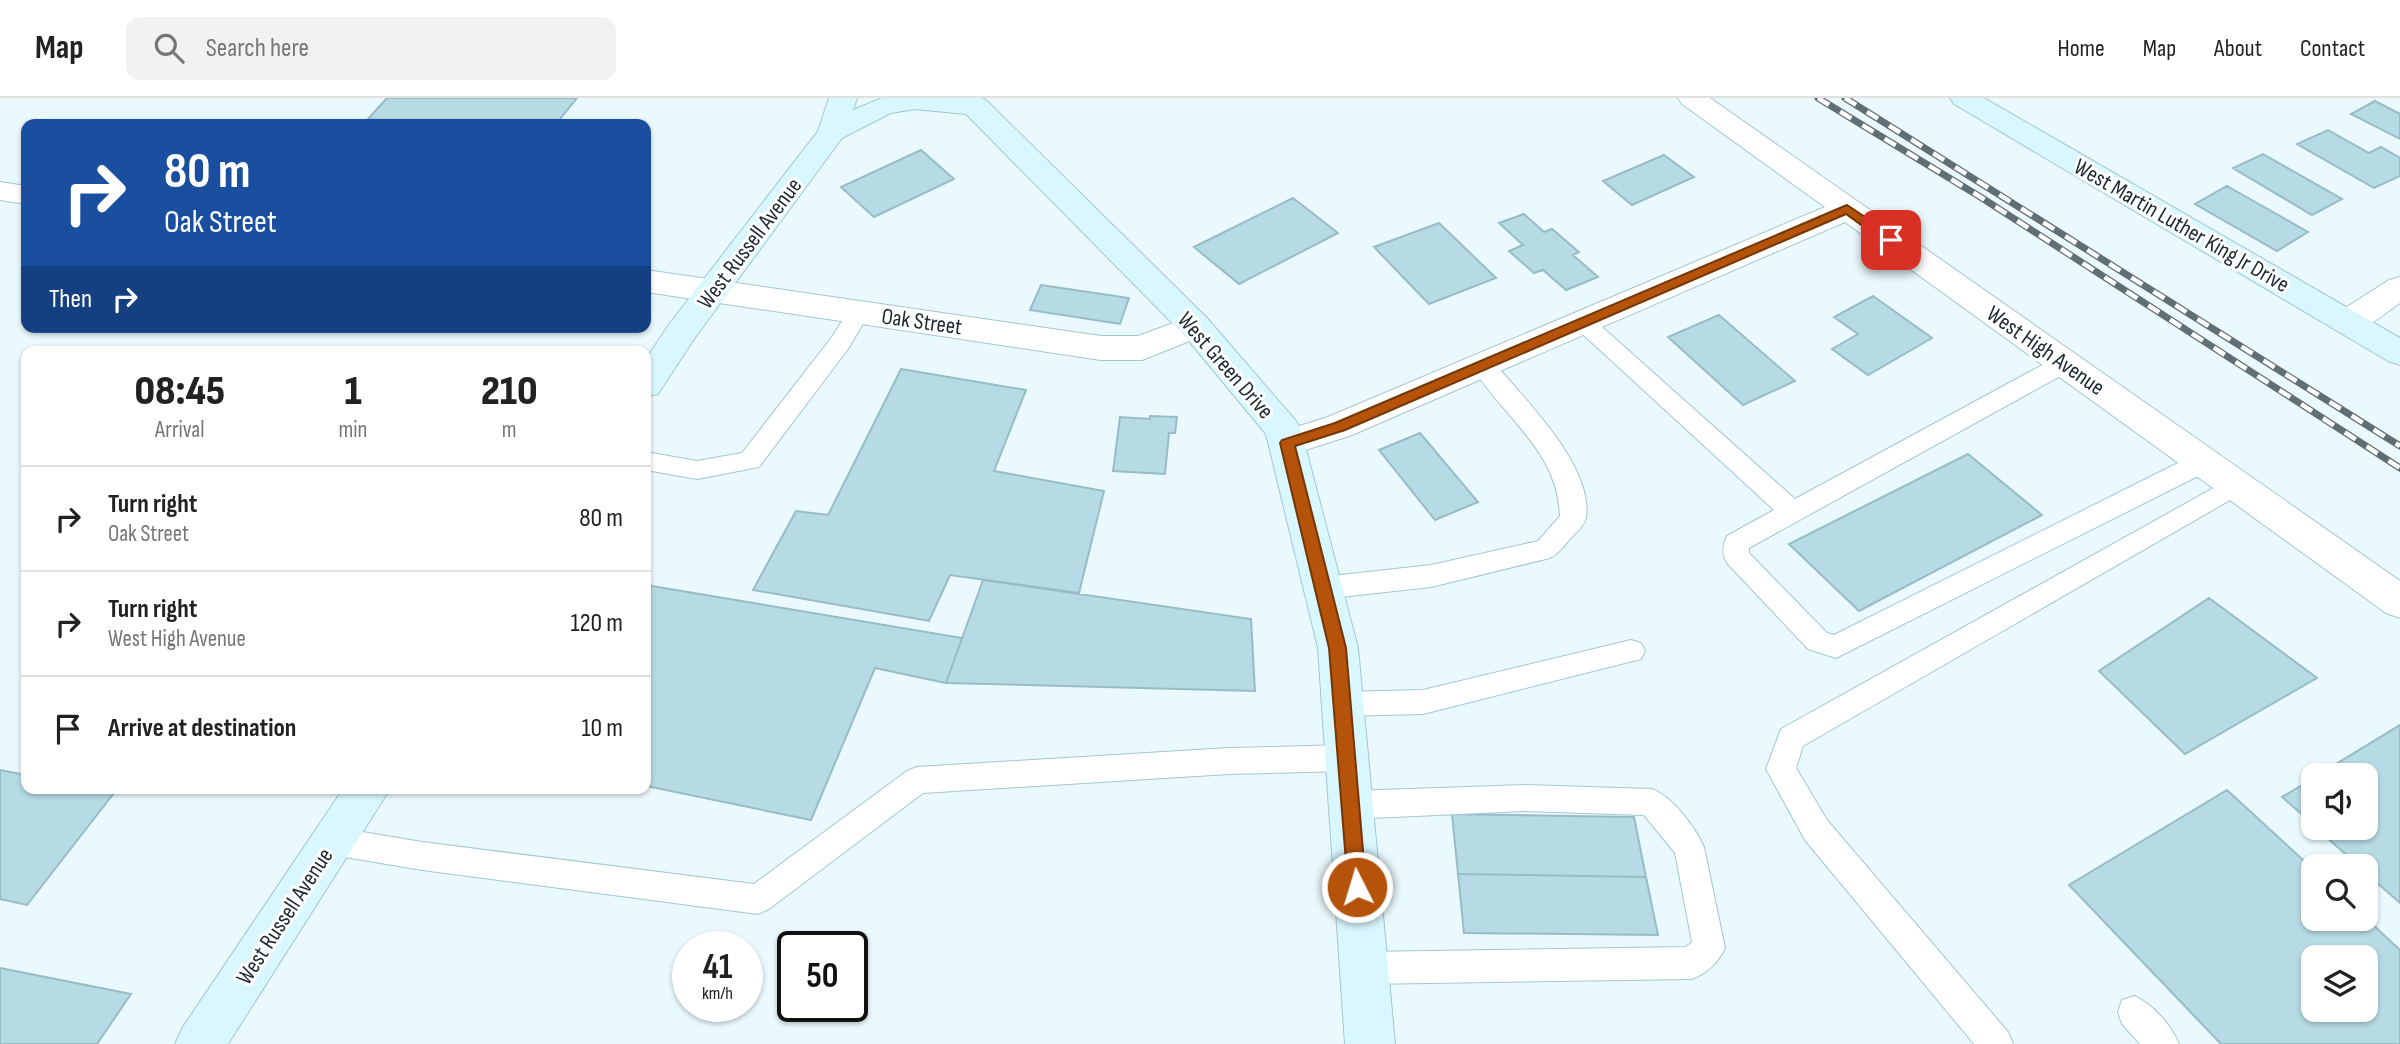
<!DOCTYPE html>
<style>
body{margin:0;font-family:"Sofia Sans Condensed",sans-serif;background:#f2f2f2;color:#222;height:100vh;display:flex;flex-direction:column;font-size:26px;white-space:nowrap}
*{box-sizing:border-box;margin:0}
p{font-size:23px;color:#767676}
.icon{flex:none;width:38px;height:38px;fill:none;stroke:currentColor;stroke-width:2;stroke-linecap:round;stroke-linejoin:round}
.map{position:relative;flex:1;overflow:hidden}
.sheet{position:absolute;left:21px;top:248px;width:630px;height:448px;display:flex;flex-direction:column;background:#fff;border-radius:14px;box-shadow:0 2px 5px #0004}
.sheet>*{flex:none}
.guide{position:absolute;left:21px;top:21px;width:630px;height:214px;border-radius:14px;box-shadow:0 2px 5px #0004;background:#1a4fa0;color:#fff;overflow:hidden}
.buttons{position:absolute;left:2301px;top:665px;display:grid;gap:14px}
.buttons a{display:grid;place-items:center;width:77px;height:77px;border-radius:14px;background:#fff;box-shadow:0 2px 5px #0004;font-size:35px}
.speed{position:absolute;left:672px;top:833px;display:flex;gap:14px;font-size:35px;font-weight:700;text-align:center}
.speed>*{display:grid;place-content:center;width:91px;height:91px;border-radius:50%;background:#fff;box-shadow:0 2px 5px #0004;line-height:1}
.speed small{font-size:18px;font-weight:400}
.speed .limit{border:4px solid #111;border-radius:10px;background:#fff;color:#111}
.pin{position:absolute;display:grid;place-items:center;width:60px;height:60px;color:#fff;margin:-30px;border-radius:14px;box-shadow:0 4px 10px #0006}
.me{position:absolute;width:77px;margin:-38px;rotate:355deg;stroke-linejoin:round;filter:drop-shadow(0 0 5px #0008)}
.turn{display:flex;align-items:center;gap:24px;height:147px;padding:0 28px;font-size:32px}
.turn .icon{width:91px;height:91px;stroke-width:2.5}
.turn b{display:block;font-size:49px;line-height:60px}
.then{display:flex;align-items:center;height:66px;padding:0 28px;background:#0003;gap:14px;font-size:26px}
.eta{display:flex;justify-content:space-evenly;align-items:center;height:119px;text-align:center}
.eta b{font-size:42px;font-weight:800;line-height:49px}
ul{padding:0;list-style:none}
li{display:flex;align-items:center;gap:21px;height:105px;padding:0 28px;border-top:2px solid #e0e0e0}
li div{flex:1}
li b{display:block;font-size:26px}
li em{font-style:normal}
header{display:flex;align-items:center;gap:42px;box-sizing:border-box;height:98px;padding:0 35px;background:#fff;border-bottom:2px solid #e0e0e0}
header strong{font-size:33px}
nav{display:flex;gap:38px;margin-inline-start:auto;font-size:24px}
.search{width:490px;height:63px;background:#f2f2f2;display:flex;align-items:center;gap:18px;box-sizing:border-box;padding:0 24px;border-radius:14px;color:#767676;font-size:26px}
.map>svg:first-child{display:block}
</style>
<header>
<strong>Map</strong>
<div class="search"><svg class="icon" aria-label="search" viewBox="0 0 24 24"><circle cx="10" cy="10" r="6"/><path d="M15 15l6 6"/></svg>Search here</div>
<nav><a>Home</a><a>Map</a><a>About</a><a>Contact</a></nav>
</header>
<div class="map">
<svg width="2400" height="946" viewBox="0 0 2400 946">
<rect width="100%" height="100%" fill="#eaf9fd"/>
<path fill="#b6dbe5" stroke="#98bcc6" stroke-width="2" fill-rule="evenodd" d="M 387,0 L 577,0 L 556,26 L 416,26 L 368,21 Z
M 2375,3 L 2400,16 L 2400,41 L 2351,16 Z
M 2328,32 L 2369,55 L 2381,49 L 2400,60 L 2400,78 L 2374,90 L 2297,46 Z
M 921,52 L 954,81 L 874,119 L 841,89 Z
M 2263,56 L 2342,101 L 2312,117 L 2233,70 Z
M 1664,57 L 1694,79 L 1632,107 L 1603,83 Z
M 2227,88 L 2308,134 L 2277,153 L 2195,106 Z
M 1293,100 L 1338,135 L 1239,186 L 1194,149 Z
M 1524,116 L 1544,134 L 1552,131 L 1579,154 L 1573,157 L 1598,179 L 1566,192 L 1543,172 L 1534,175 L 1509,153 L 1523,147 L 1499,125 Z
M 1439,125 L 1496,180 L 1429,206 L 1374,149 Z
M 1041,187 L 1129,200 L 1120,226 L 1030,212 Z
M 1873,198 L 1932,240 L 1868,277 L 1832,251 L 1858,236 L 1834,219 Z
M 1719,217 L 1795,283 L 1743,307 L 1668,239 Z
M 901,271 L 1026,292 L 994,373 L 1104,393 L 1079,495 L 950,477 L 929,523 L 753,492 L 796,413 L 828,417 Z
M 1150,318 L 1177,319 L 1175,335 L 1169,335 L 1165,376 L 1113,373 L 1120,319 L 1150,321 Z
M 1420,335 L 1478,404 L 1435,422 L 1379,352 Z
M 1968,356 L 2042,417 L 1859,513 L 1789,446 Z
M 983,482 L 1251,521 L 1255,593 L 946,585 Z
M 646,487 L 962,540 L 946,585 L 875,570 L 811,722 L 646,688 Z
M 2209,500 L 2317,580 L 2185,656 L 2099,573 Z
M 2400,627 L 2400,805 L 2366,775 L 2366,768 L 2359,768 L 2316,730 L 2366,730 L 2366,677 L 2318,677 Z
M 0,672 L 26,677 L 26,691 L 95,691 L 114,695 L 27,807 L 0,801 Z
M 2314,680 L 2314,727 L 2282,699 Z
M 2227,692 L 2314,772 L 2314,821 L 2366,820 L 2400,852 L 2400,946 L 2221,946 L 2069,787 ZM 2314,859 L 2366,859 L 2366,912 L 2314,912 Z
M 1452,716 L 1634,719 L 1646,779 L 1458,776 Z
M 1458,776 L 1646,779 L 1658,837 L 1464,835 Z
M 0,870 L 131,896 L 97,946 L 0,946 Z"/>
<g fill="none" stroke-linecap="round" stroke-linejoin="round">
<g stroke="#a2c7d1" stroke-width="2">
<path id="lane" d="M 859,206 L 867,209 L 870,214 L 848,251 L 759,369 L 697,381 L 646,372 L 646,354 L 697,363 L 742,355 L 832,239 L 851,209 Z
M 1584,217 L 1592,220 L 1795,401 L 2057,259 L 2065,257 L 2073,259 L 2077,265 L 2073,271 L 1749,450 L 1749,455 L 1827,535 L 1834,537 L 2194,357 L 2203,355 L 2212,357 L 2215,364 L 2212,371 L 1836,560 L 1808,551 L 1727,465 C 1722,456 1722,448 1727,438 L 1774,412 L 1576,230 L 1573,225 L 1576,220 Z
M 1483,259 L 1491,261 C 1522,299 1594,367 1586,420 C 1584,428 1576,435 1570,441 C 1562,450 1557,458 1546,461 L 1431,489 L 1322,501 L 1313,498 L 1309,490 L 1313,482 L 1322,479 L 1431,467 L 1538,443 L 1560,418 C 1558,352 1503,320 1471,267 L 1475,261 Z
M 2235,378 L 2244,380 L 2247,387 L 2244,394 L 1803,648 L 1796,670 L 1827,722 L 2008,934 L 2013,946 L 1974,946 L 1805,742 L 1766,671 L 1781,631 Z
M 1631,542 L 1641,545 L 1645,553 L 1641,561 L 1423,616 L 1342,618 L 1332,615 L 1328,606 L 1332,597 L 1342,594 L 1423,592 Z
M 1345,647 L 1355,651 L 1360,660 L 1355,669 L 1345,673 L 1229,676 L 923,695 L 769,811 L 758,816 L 422,772 L 333,757 L 322,753 L 318,743 L 322,733 L 333,729 L 422,744 L 754,786 L 907,673 L 917,669 L 1229,650 Z
M 1525,687 L 1652,691 C 1672,698 1695,729 1704,749 L 1725,850 C 1718,865 1707,875 1692,881 L 1364,886 L 1353,881 L 1348,870 L 1353,859 L 1364,854 L 1686,849 L 1692,844 L 1675,755 L 1644,717 L 1525,713 L 1350,721 L 1339,717 L 1335,707 L 1339,697 L 1350,693 Z
M 2134,898 C 2153,906 2171,927 2179,946 L 2140,946 L 2122,926 L 2118,914 L 2122,902 Z"/>
</g>
<g stroke="#a2c7d1" stroke-width="2">
<path id="street" d="M 1678,0 L 1710,0 L 2400,483 L 2400,520 L 2386,515 L 1845,124 L 1352,337 L 1287,358 L 1274,354 L 1269,345 L 1274,336 L 1328,319 L 1825,109 L 1682,6 Z
M 0,84 L 26,88 L 26,106 L 0,102 Z
M 646,172 L 1101,238 L 1138,238 L 1195,217 L 1207,220 L 1212,228 L 1207,236 L 1142,262 L 1101,262 L 646,194 Z
M 2400,179 L 2400,205 C 2380,218 2361,239 2336,232 L 2332,224 L 2336,216 L 2389,182 Z"/>
</g>
<g stroke="#a2c7d1" stroke-width="2">
<path id="secondary" d="M 829,0 L 857,0 L 853,12 L 882,0 L 982,0 L 987,3 L 1207,220 L 1296,323 L 1301,332 L 1358,550 L 1395,946 L 1345,946 L 1318,550 L 1266,336 L 1183,236 L 966,16 L 915,11 L 891,15 L 842,40 L 694,241 L 658,296 L 646,299 L 646,261 L 670,225 L 818,33 Z
M 1950,0 L 1984,0 L 2400,240 L 2400,267 L 2388,263 L 1954,6 Z
M 343,691 L 390,691 L 228,946 L 175,946 L 183,929 Z"/>
</g>
<use href="#lane" fill="#fff" fill-rule="evenodd"/>
<use href="#street" fill="#fff" fill-rule="evenodd"/>
<use href="#secondary" fill="#d8f7fe" fill-rule="evenodd"/>
<g stroke="#606f73" stroke-width="7">
<path id="rail" d="M 1818,0 L 1982,100 L 2400,370
M 1845,0 L 2400,348"/>
</g>
<use href="#rail" stroke="#fff" stroke-width="4.5" stroke-dasharray="13" stroke-linecap="butt"/>
</g>
<path fill="#b45309" stroke="#753606" stroke-width="2" d="M 1847,107 L 1895,139 L 1895,145 L 1886,145 L 1846,116 L 1345,332 L 1295,348 L 1346,550 L 1366,789 L 1364,795 L 1357,797 L 1350,795 L 1348,789 L 1329,550 L 1280,345 L 1282,342 L 1335,325 Z"/>
<g text-anchor="middle" stroke-width="6" stroke-linejoin="round" paint-order="stroke">
<g font-size="23" fill="#1c2a2e" stroke="#fff">
<text transform="translate(2182 127) rotate(30)" y="8">West Martin Luther King Jr Drive</text>
<text transform="translate(749 145) rotate(-53)" y="8">West Russell Avenue</text>
<text transform="translate(922 223) rotate(8)" y="8">Oak Street</text>
<text transform="translate(2046 252) rotate(35)" y="8">West High Avenue</text>
<text transform="translate(1226 267) rotate(49)" y="8">West Green Drive</text>
<text transform="translate(284 818) rotate(-57)" y="8">West Russell Avenue</text>
</g>
</g>
</svg>
<div class="buttons">
<a><svg class="icon" aria-label="sound" viewBox="0 0 24 24"><path d="M4 9h4l5-4v14l-5-4H4zM17 9q2 3 0 6"/></svg></a>
<a><svg class="icon" aria-label="search" viewBox="0 0 24 24"><circle cx="10" cy="10" r="6"/><path d="M15 15l6 6"/></svg></a>
<a><svg class="icon" aria-label="layers" viewBox="0 0 24 24"><path d="M12 4l9 5-9 5-9-5zM3 14l9 5 9-5"/></svg></a>
</div>
<div class="speed"><div>41<small>km/h</small></div><div class="limit">50</div></div>
<div class="pin" style="left:1891px;top:142px;background:#d93025"><svg class="icon" aria-label="arrive" viewBox="0 0 24 24"><path d="M6 21V4h12l-3 4 3 4H6"/></svg></div>
<svg class="me" style="left:1357px;top:789px" viewBox="-20 -20 40 40"><circle r="17" fill="#b45309" stroke="#fff" stroke-width="3"/><path d="M0-11L8 9 0 5-8 9z" fill="#fff"/></svg>
<div class="guide">
<div class="turn"><svg class="icon" aria-label="right" viewBox="0 0 24 24"><path d="M7 20v-9h11M14 6l5 5-5 5"/></svg><div><b>80 m</b>Oak Street</div></div>
<div class="then">Then<svg class="icon" aria-label="right" viewBox="0 0 24 24"><path d="M7 20v-9h11M14 6l5 5-5 5"/></svg></div>
</div>
<section class="sheet">
<div class="eta">
<div><b>08:45</b><p>Arrival</p></div>
<div><b>1</b><p>min</p></div>
<div><b>210</b><p>m</p></div>
</div>
<ul>
<li><svg class="icon" aria-label="right" viewBox="0 0 24 24"><path d="M7 20v-9h11M14 6l5 5-5 5"/></svg><div><b>Turn right</b><p>Oak Street</p></div><em>80 m</em></li>
<li><svg class="icon" aria-label="right" viewBox="0 0 24 24"><path d="M7 20v-9h11M14 6l5 5-5 5"/></svg><div><b>Turn right</b><p>West High Avenue</p></div><em>120 m</em></li>
<li><svg class="icon" aria-label="arrive" viewBox="0 0 24 24"><path d="M6 21V4h12l-3 4 3 4H6"/></svg><div><b>Arrive at destination</b></div><em>10 m</em></li>
</ul>
</section>
</div>
